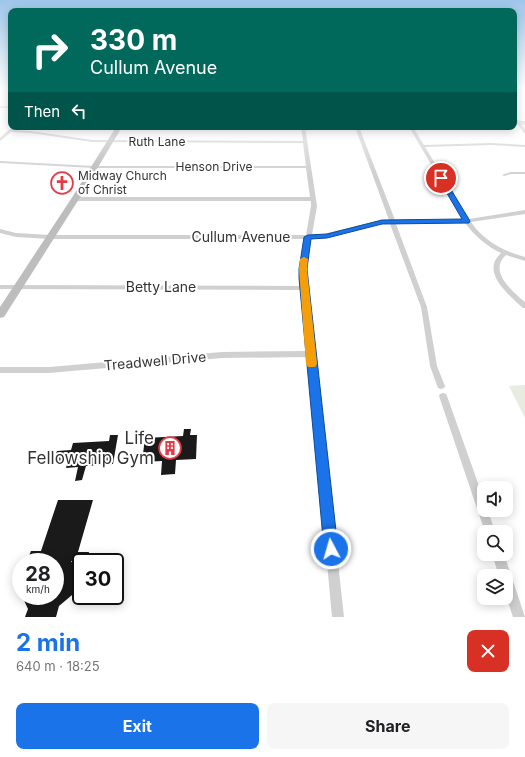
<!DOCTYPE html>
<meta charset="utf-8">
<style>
body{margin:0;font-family:Inter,sans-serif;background:#f6f6f6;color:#202124;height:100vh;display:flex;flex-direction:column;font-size:15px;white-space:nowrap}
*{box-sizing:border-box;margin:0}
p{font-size:13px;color:#757577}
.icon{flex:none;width:22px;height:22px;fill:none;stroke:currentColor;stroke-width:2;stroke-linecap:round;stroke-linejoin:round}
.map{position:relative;height:617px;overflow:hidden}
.details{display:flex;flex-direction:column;background:#fff;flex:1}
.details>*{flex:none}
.banner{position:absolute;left:8px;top:8px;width:509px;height:122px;border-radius:8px;box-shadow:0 2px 10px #0003;background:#00695c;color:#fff;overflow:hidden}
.controls{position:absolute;left:477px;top:481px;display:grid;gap:8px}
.controls a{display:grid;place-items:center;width:36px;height:36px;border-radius:8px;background:#fff;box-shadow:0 2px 10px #0003;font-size:20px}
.speed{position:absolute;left:12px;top:553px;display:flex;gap:8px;font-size:20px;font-weight:700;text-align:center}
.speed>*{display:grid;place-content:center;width:52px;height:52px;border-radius:50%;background:#fff;box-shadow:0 2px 10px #0003;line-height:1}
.speed small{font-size:10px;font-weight:400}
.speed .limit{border:2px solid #111;border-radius:6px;background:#fff;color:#111}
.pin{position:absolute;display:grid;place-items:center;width:34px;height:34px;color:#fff;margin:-17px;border:2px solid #fff;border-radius:50%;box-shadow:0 1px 4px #0007}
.me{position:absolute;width:44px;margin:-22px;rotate:354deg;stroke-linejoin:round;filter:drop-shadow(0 0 3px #0008)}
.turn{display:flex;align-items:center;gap:14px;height:84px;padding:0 16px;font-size:18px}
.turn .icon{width:52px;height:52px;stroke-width:2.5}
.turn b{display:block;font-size:28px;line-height:34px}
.then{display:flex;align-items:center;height:38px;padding:0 16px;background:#0003;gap:8px;font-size:15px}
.round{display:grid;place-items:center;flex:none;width:42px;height:42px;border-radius:8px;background:#f6f6f6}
.head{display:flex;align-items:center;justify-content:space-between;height:68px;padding:0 16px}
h1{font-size:24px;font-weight:700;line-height:30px;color:#1a73e8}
.button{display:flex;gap:8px;margin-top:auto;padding:8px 16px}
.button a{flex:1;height:46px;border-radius:8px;background:#1a73e8;color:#fff;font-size:16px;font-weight:700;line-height:46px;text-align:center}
.button a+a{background:#f6f6f6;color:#202124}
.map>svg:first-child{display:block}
</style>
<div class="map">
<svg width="525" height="617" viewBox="0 0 525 617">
<rect width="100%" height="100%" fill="#fff"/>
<path fill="#e6ecdf" d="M 525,385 L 525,418 L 509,386 Z"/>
<path fill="#1a1a1a" d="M 184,429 L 191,429 L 190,435 L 197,435 L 196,459 L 176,460 L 175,474 L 161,475 L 162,461 L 142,462 L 145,438 L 183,436 Z
M 110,435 L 118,435 L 113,464 L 86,466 L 82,480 L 75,481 L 78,467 L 66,468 L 68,461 L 53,462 L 57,451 L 71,450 L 73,443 L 109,441 Z
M 58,500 L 93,500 L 78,552 L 89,552 L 87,561 L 71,561 L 81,576 L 78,590 L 59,606 L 56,617 L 25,617 L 28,609 L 22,596 L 55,596 L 55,562 L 27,561 L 31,551 L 41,551 Z"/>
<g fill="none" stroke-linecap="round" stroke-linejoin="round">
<path fill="#d0d0d0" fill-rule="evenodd" d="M 0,89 L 11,89 L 11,91 L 0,91 Z
M 518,122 L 520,122 L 525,129 L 525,133 L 524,133 L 517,123 Z
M 12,127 L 15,128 L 13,130 L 31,131 L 92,140 L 303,141 L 301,127 L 305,127 L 317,206 L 312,235 L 319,235 L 382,220 L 389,220 L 355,127 L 359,127 L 395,220 L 464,220 L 409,127 L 413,127 L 424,145 L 491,143 L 525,145 L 525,147 L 491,145 L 425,147 L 469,219 L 525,210 L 525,214 L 471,222 C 484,241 503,251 525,257 L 525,261 L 506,255 C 488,271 512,291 525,302 L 525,308 L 523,308 C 508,294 480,272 501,253 C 486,246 475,236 465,223 L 396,224 L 427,307 L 437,366 L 445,386 L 444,388 L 441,389 L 438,388 L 430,366 L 421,307 L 390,224 L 382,224 L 319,239 L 311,239 L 306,269 L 344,617 L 332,617 L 308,357 L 222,358 L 49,373 L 0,373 L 0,367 L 49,367 L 222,352 L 307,351 L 302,290 L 0,289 L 0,285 L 301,286 L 300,269 L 305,239 L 50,239 L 16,237 L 0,233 L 0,229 L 16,233 L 50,235 L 306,235 L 311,206 L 311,201 L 75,201 L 72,199 L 75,197 L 310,197 L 306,168 L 94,168 L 0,163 L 0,161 L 94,166 L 306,166 L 303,143 L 92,142 L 31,133 L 11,132 L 0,141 L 0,138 Z
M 511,172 L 525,172 L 525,174 L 511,174 L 504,176 L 502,175 Z
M 443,393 L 446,394 L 447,396 L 484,500 L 484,510 L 488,510 L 495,532 L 485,532 L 439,396 L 440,394 Z
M 492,554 L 504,554 L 525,617 L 513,617 L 506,596 L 506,576 L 499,576 Z"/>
<path fill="#d0d0d0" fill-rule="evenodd" d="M 0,106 L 11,106 L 11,108 L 0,108 Z
M 514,120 L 525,121 L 525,125 L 514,124 Z"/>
<path fill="#bdbdbd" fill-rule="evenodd" d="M 116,127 L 122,127 L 79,199 L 4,317 L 0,318 L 0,307 L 71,199 Z"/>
</g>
<linearGradient id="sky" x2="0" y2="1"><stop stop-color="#9ec6ea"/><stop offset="0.51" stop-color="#fff"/><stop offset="1" stop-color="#fff" stop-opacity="0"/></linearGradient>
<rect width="525" height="175" fill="url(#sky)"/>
<path fill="#1a73e8" stroke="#114b97" d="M 439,176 L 444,178 L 470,221 L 469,223 L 382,224 L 327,238 L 311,239 L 307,269 L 308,278 L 338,549 L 336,554 L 331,556 L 326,554 L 324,549 L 299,278 L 299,269 L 304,237 L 308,235 L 327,234 L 382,220 L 462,219 L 438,178 Z"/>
<path fill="#f59e0b" d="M 304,257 L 308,259 L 307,269 L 317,364 L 315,367 L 308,367 L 306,364 L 299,269 L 300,259 Z"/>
<defs>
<g id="church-ring" transform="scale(1.15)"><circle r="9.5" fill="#fff" stroke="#e63946" stroke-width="1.5"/><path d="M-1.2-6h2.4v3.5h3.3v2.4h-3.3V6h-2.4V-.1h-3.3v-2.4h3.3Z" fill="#e63946"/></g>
<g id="building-ring" transform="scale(1.15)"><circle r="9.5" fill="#fff" stroke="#e63946" stroke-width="1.5"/><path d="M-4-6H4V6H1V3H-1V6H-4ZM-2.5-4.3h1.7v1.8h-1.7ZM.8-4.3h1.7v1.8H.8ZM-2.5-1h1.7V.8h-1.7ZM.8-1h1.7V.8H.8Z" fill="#e63946"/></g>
</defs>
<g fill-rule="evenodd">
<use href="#church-ring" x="62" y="183"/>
<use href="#building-ring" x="170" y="448"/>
</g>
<g text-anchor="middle" stroke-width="4" stroke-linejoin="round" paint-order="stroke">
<g font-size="12" fill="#333" stroke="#fff">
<text x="157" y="146">Ruth Lane</text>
<text x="214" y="171">Henson Drive</text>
</g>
<g font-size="12" fill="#333" stroke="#fff" text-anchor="start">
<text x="78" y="180">Midway Church<tspan x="78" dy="14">of Christ</tspan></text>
</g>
<g font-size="14" fill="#333" stroke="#fff">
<text x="241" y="242">Cullum Avenue</text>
<text x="161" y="292">Betty Lane</text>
<text transform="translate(155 361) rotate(-5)" y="5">Treadwell Drive</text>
</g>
<g font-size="17" fill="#333" stroke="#fff" text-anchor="end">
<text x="154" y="444">Life<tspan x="154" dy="20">Fellowship Gym</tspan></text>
</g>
</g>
</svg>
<div class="controls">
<a><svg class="icon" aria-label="sound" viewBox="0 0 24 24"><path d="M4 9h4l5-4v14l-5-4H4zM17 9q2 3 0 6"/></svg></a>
<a><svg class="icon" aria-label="search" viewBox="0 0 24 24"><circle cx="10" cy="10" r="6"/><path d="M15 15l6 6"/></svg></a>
<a><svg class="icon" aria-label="layers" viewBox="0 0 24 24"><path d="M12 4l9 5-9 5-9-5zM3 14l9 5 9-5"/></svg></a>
</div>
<div class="speed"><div>28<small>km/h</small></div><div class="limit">30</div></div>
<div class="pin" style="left:441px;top:178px;background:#d93025"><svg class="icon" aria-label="arrive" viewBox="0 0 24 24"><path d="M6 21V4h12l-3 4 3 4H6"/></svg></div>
<svg class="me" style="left:331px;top:549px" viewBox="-20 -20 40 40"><circle r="17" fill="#1a73e8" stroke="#fff" stroke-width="3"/><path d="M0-11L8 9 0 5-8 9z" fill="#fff"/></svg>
<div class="banner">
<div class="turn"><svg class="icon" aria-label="right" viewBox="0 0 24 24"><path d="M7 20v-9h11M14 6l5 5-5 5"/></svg><div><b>330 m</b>Cullum Avenue</div></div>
<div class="then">Then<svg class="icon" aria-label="left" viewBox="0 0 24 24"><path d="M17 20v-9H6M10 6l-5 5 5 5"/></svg></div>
</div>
</div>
<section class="details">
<div class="head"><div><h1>2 min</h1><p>640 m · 18:25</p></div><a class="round" style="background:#d93025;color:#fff"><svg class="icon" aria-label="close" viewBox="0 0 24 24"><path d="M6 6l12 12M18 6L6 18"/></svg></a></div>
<div class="button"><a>Exit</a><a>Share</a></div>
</section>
